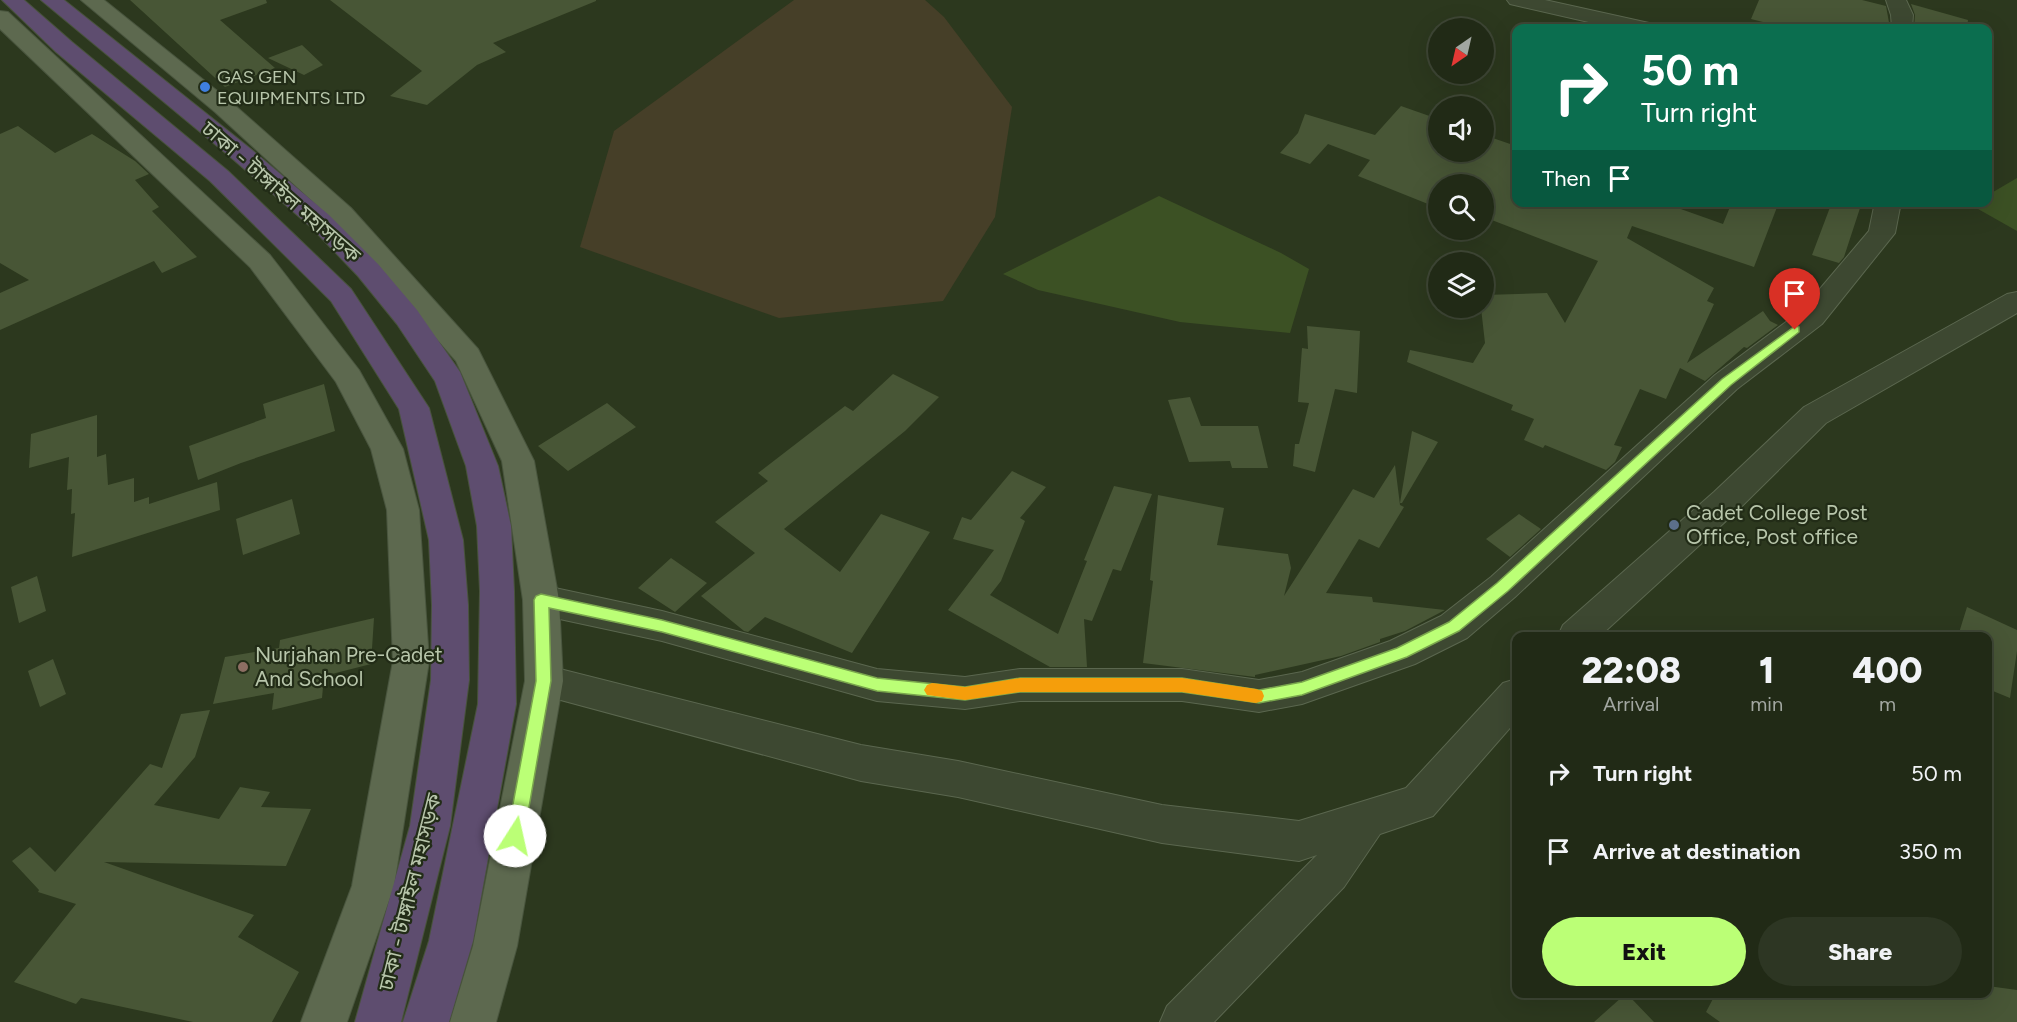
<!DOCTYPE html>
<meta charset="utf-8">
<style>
body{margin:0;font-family:Figtree,"Noto Sans Bengali",sans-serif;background:#2d3623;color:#f1f3f6;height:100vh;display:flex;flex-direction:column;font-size:22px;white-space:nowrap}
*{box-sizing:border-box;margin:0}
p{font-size:20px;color:#a2a7a1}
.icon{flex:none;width:33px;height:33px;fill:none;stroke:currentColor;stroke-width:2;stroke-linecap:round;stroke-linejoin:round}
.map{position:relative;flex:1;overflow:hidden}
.panel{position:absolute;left:1512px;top:632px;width:480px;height:366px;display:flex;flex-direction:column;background:#212a16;border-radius:12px;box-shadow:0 6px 24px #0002,0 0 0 2px #3e4635}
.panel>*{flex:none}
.top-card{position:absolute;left:1512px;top:24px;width:480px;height:183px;border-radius:12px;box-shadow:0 6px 24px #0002,0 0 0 2px #3e4635;background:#0b6e4f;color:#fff;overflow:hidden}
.needle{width:39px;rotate:214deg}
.controls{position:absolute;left:1428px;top:18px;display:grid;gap:12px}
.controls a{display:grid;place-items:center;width:66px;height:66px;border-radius:50%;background:#212a16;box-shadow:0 6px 24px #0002,0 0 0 2px #3e4635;font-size:30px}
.pin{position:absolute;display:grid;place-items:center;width:51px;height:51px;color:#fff;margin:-62px -26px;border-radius:50% 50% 50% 0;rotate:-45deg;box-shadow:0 0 6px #0007}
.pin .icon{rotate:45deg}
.me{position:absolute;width:66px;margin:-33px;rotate:10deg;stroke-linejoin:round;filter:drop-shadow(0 0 4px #0008)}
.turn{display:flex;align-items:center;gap:21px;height:126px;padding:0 30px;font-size:27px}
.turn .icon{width:78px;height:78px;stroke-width:2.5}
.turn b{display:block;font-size:42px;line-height:51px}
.then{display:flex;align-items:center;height:57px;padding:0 30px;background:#0003;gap:12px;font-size:22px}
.eta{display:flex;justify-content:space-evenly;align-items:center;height:102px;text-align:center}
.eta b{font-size:36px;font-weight:800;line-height:42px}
.cta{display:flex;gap:12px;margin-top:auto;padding:12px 30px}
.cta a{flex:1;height:69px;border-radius:36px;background:#bbff76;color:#111;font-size:24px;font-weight:800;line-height:69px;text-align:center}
.cta a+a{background:#2d3623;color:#f1f3f6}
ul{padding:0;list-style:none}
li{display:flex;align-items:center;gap:18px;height:78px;padding:0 30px}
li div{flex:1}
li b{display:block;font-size:22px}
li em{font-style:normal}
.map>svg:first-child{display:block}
</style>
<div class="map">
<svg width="2017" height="1022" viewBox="0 0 2017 1022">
<rect width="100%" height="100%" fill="#2c381e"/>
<path fill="#463f28" d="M 794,0 L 925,0 L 944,17 L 1012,107 L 995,217 L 943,301 L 779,318 L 580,247 L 614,131 Z"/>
<path fill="#3c5124" d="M 2017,178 L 2017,231 L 1971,205 L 1975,203 L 1988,202 L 1988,195 Z
M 1159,196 L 1281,253 L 1309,269 L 1290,333 L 1180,322 L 1038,290 L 1003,274 Z"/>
<path fill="#485636" d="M 130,0 L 266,0 L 267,3 L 220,20 L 275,68 L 225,87 Z
M 330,0 L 596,0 L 596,1 L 493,43 L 506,52 L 477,65 L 427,105 L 390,96 L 422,71 Z
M 1759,0 L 1862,0 L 1886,6 L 1890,28 L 1760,28 L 1763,22 L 1751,19 Z
M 1911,4 L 1968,20 L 1967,28 L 1914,28 L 1915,15 Z
M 302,45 L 323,65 L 304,75 L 268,58 Z
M 1401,106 L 1438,119 L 1438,152 L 1484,152 L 1484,135 L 1516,146 L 1516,202 L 1661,202 L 1723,224 L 1732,202 L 1779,202 L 1754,267 L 1632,226 L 1627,238 L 1714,288 L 1707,301 L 1714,304 L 1687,363 L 1763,311 L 1770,321 L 1778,325 L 1747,348 L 1744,347 L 1705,381 L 1680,368 L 1666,399 L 1640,389 L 1614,445 L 1622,447 L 1615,462 L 1606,470 L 1545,445 L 1543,448 L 1524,440 L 1534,419 L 1511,410 L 1513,405 L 1407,362 L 1410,350 L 1473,363 L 1485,343 L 1481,308 L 1484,308 L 1484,295 L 1547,293 L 1565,323 L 1598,261 L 1484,217 L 1484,184 L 1438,184 L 1438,208 L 1358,176 L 1370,160 L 1328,144 L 1310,164 L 1280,153 L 1298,133 L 1305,114 L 1375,135 Z
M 18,126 L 55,153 L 92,134 L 135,161 L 149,174 L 135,180 L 159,207 L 152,211 L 197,257 L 162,273 L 154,261 L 0,330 L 0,293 L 29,280 L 0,263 L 0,134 Z
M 1832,202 L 1862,202 L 1844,257 L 1839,263 L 1812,255 Z
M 1307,326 L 1360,331 L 1357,393 L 1335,389 L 1315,472 L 1293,466 L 1295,444 L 1299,444 L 1309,403 L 1298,402 L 1302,348 L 1308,349 Z
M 893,374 L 939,397 L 905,431 L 784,529 L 840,572 L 881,514 L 930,532 L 852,653 L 765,617 L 748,632 L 744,631 L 701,596 L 755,553 L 715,522 L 768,481 L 758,473 L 845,406 L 853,411 Z
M 324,384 L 335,431 L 241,463 L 198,480 L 189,446 L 266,418 L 263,404 Z
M 1190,397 L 1201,426 L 1258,426 L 1268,468 L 1232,468 L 1230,461 L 1189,462 L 1168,400 Z
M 607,403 L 636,427 L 568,471 L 538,446 Z
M 97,415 L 97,457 L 106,454 L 108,485 L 134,478 L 134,502 L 149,497 L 149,504 L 217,482 L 220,510 L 72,557 L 75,513 L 71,514 L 72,489 L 67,490 L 69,457 L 29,468 L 31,434 Z
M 1412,431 L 1438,442 L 1402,503 L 1400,503 Z
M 1395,465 L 1400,505 L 1404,507 L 1379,548 L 1359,539 L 1326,593 L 1372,597 L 1373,602 L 1445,610 L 1405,631 L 1380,639 L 1380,642 L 1341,656 L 1255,675 L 1255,677 L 1143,663 L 1153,581 L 1150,580 L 1158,495 L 1224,508 L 1217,545 L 1288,554 L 1291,568 L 1284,596 L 1353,489 L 1374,498 Z
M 1012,471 L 1046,487 L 1020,518 L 1025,521 L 1001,581 L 990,595 L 1058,634 L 1087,561 L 1084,560 L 1114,486 L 1152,494 L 1121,571 L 1113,569 L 1092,621 L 1084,619 L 1087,667 L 1050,667 L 948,610 L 994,550 L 953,539 L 962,517 L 971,520 Z
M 292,499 L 300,534 L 243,555 L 236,519 Z
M 1519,514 L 1541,529 L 1510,557 L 1486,539 Z
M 671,558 L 707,583 L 675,612 L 638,588 Z
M 37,576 L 46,611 L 19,623 L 11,587 Z
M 1967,607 L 2017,630 L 2017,651 L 2010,698 L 1988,689 L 1988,636 L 1958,636 Z
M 374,618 L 371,664 L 324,676 L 322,698 L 272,710 L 274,693 L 213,704 L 225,657 L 279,648 L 280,640 Z
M 53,659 L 66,694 L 40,707 L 28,671 Z
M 210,710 L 195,757 L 154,805 L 219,819 L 240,787 L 270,792 L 261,807 L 311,809 L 286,866 L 104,862 L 254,915 L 238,937 L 299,972 L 272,1022 L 193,1022 L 81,998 L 76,1004 L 14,982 L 76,904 L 38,892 L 39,890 L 12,861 L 30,847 L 55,872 L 150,764 L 162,768 L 181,714 Z
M 1988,986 L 2017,990 L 2017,1022 L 1720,1022 L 1706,1012 L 1716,993 L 1988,993 Z
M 1622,997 L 1630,997 L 1654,1022 L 1594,1022 Z"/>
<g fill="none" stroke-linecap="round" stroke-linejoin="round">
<g stroke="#5b674f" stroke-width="2">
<path id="minor" d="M 1507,0 L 1545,0 L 1649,23 L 1652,28 L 1615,28 L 1510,4 Z
M 1886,0 L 1906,0 L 1913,15 L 1912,28 L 1892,28 L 1891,15 Z
M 1875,202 L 1901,202 L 1895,233 L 1822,324 L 1737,389 L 1515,597 L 1467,638 L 1415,664 L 1302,704 L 1259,712 L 1182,701 L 1020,701 L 965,709 L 877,701 L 662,641 L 541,615 L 529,610 L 523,600 L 529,590 L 541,585 L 662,611 L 877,669 L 965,677 L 1020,669 L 1182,669 L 1259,680 L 1302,672 L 1390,641 L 1441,616 L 1491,577 L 1715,375 L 1802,310 L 1869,231 Z
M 2017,292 L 2017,313 L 1826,423 L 1738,510 L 1600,636 L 1558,636 L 1563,625 L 1714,492 L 1804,407 L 2007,294 Z
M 544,665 L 861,745 L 958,761 L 1162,805 L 1299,821 L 1406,788 L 1503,683 L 1516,679 L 1516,721 L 1433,816 L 1380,834 L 1344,887 L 1214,1022 L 1160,1022 L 1167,1006 L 1317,855 L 1299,861 L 1162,843 L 958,797 L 861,781 L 531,692 L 525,681 L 531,670 Z"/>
</g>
<g stroke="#49553e" stroke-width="2">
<path id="major" d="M 81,0 L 104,0 L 231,102 L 351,208 L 478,349 L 534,461 L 559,600 L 563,681 L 517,946 L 496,1022 L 450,1022 L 473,946 L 525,681 L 523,600 L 502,461 L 456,361 L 333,220 L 215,112 Z
M 0,11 L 8,12 L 270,255 L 359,370 L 403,449 L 419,510 L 429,661 L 394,886 L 347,1022 L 301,1022 L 352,886 L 393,661 L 387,510 L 371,449 L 336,382 L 250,267 L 0,29 Z"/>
</g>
<g stroke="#48533c" stroke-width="2">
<path id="highway" d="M 2,0 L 24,0 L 72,42 L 228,171 L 351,289 L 429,408 L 463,540 L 468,605 L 469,680 L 450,826 L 401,1022 L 355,1022 L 410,826 L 431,680 L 432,605 L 429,540 L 399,409 L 331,301 L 210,181 L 56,52 Z
M 41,0 L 64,0 L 252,150 L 329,215 L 378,264 L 417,310 L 460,372 L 498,466 L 511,526 L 514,591 L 516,704 L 473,941 L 449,1022 L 403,1022 L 429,941 L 478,704 L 480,591 L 477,526 L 466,466 L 435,381 L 397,324 L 358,276 L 311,227 L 234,160 Z"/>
</g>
<use href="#minor" fill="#3d4831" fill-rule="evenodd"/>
<use href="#major" fill="#5d694f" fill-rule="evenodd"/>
<use href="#highway" fill="#5e4d6f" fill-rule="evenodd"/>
</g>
<path fill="#bbff76" stroke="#7aa64d" stroke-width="1.5" d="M 1795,326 L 1799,327 L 1799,332 L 1731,385 L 1508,591 L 1459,631 L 1407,657 L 1302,695 L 1259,703 L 1182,692 L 1020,692 L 965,700 L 877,691 L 662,632 L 549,608 L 551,681 L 524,836 L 521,842 L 515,844 L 509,842 L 507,836 L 536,681 L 534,600 L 536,596 L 541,594 L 662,620 L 877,678 L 965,687 L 1020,678 L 1182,678 L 1259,690 L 1302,682 L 1397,648 L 1449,622 L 1497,583 L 1722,379 Z"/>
<path fill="#f59e0b" d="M 1020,678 L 1182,678 L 1256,689 L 1262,691 L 1264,696 L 1262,701 L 1256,703 L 1182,692 L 1020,692 L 965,700 L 927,695 L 924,690 L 927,685 L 932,683 L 965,687 Z"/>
<circle fill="#3f7fe0" stroke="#222c17" stroke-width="2" cx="205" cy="87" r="6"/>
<circle fill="#5c6f8a" stroke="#222c17" stroke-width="2" cx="1674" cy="525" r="6"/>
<circle fill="#8d6e63" stroke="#222c17" stroke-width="2" cx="243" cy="667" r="6"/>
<g text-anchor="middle" stroke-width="4.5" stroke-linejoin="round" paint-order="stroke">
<g font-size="18" fill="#b8c6ab" stroke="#222c17" text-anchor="start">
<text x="217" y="83">GAS GEN<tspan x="217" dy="21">EQUIPMENTS LTD</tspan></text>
</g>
<g font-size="21" fill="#b8c6ab" stroke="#222c17">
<text transform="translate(281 192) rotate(41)" y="7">ঢাকা - টাঙ্গাইল মহাসড়ক</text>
<text transform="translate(410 892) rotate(-76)" y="7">ঢাকা - টাঙ্গাইল মহাসড়ক</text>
</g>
<g font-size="21" fill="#b8c6ab" stroke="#222c17" text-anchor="start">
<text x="1686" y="520">Cadet College Post<tspan x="1686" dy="24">Office, Post office</tspan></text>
<text x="255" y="662">Nurjahan Pre-Cadet<tspan x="255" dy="24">And School</tspan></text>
</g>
</g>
</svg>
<div class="controls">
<a><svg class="needle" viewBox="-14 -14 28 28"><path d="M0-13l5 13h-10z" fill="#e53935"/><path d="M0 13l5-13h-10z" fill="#a2a7a1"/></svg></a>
<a><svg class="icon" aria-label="sound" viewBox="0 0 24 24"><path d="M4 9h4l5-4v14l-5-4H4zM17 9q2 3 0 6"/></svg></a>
<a><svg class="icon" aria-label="search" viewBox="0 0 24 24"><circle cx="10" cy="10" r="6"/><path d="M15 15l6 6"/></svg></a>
<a><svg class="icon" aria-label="layers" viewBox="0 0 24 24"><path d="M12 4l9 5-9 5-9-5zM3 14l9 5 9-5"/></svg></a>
</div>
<div class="pin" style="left:1795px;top:330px;background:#d93025"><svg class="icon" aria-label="arrive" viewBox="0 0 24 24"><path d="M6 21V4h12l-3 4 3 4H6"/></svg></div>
<svg class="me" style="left:515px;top:836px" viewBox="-20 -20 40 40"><circle r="19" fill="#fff"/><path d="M0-13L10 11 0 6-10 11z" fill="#bbff76"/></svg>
<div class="top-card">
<div class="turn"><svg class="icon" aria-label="right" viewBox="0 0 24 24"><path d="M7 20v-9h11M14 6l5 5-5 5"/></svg><div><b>50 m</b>Turn right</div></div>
<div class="then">Then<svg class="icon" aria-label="arrive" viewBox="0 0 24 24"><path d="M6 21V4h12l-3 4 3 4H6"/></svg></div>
</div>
<section class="panel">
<div class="eta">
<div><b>22:08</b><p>Arrival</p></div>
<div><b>1</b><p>min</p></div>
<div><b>400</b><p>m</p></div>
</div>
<ul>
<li><svg class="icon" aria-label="right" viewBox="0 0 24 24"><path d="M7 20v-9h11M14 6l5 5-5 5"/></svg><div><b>Turn right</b></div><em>50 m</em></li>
<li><svg class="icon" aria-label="arrive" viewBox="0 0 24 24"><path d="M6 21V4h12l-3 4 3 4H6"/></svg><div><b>Arrive at destination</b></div><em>350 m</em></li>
</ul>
<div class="cta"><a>Exit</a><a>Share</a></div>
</section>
</div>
